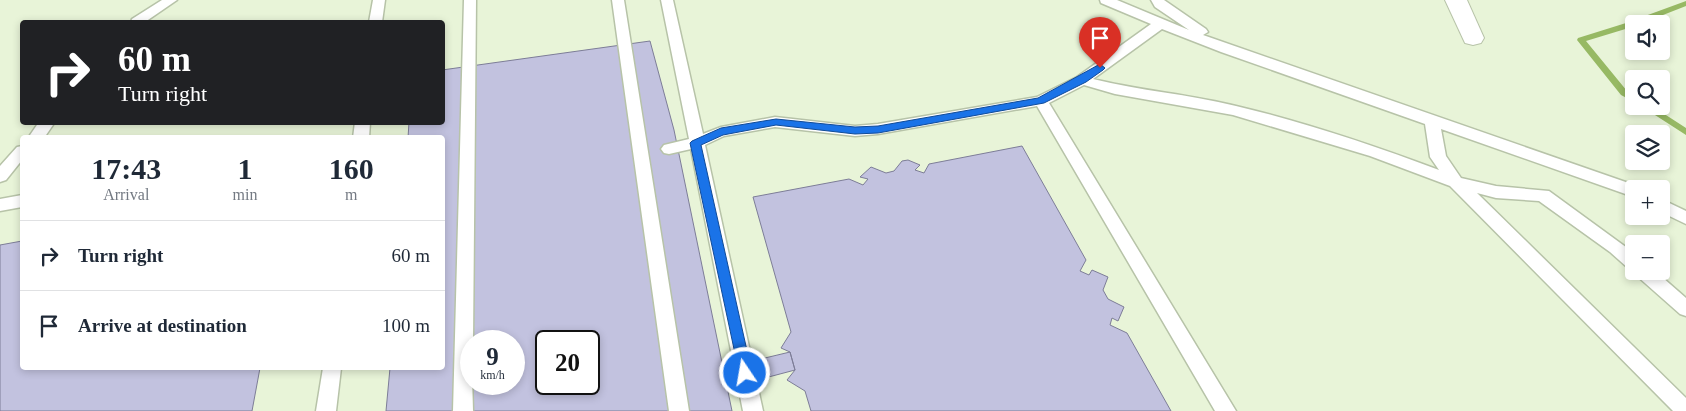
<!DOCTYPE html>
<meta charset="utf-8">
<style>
body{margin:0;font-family:Georgia,serif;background:#f2f2f3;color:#1f2937;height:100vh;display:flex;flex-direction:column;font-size:19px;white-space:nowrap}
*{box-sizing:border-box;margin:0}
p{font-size:16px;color:#747a83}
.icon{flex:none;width:28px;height:28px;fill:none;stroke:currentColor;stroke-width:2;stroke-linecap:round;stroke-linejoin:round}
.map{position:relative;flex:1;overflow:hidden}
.details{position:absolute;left:20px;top:135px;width:425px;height:235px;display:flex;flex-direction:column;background:#fff;border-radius:5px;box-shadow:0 2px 8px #0003}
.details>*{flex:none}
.top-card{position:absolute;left:20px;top:20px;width:425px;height:105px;border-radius:5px;box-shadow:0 2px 8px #0003;background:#202124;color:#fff;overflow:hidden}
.tools{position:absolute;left:1625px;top:15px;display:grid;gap:10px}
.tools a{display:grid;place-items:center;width:45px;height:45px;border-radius:5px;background:#fff;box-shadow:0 2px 8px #0003;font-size:25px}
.speed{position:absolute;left:460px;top:330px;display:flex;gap:10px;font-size:25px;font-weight:700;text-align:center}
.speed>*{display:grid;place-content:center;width:65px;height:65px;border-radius:50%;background:#fff;box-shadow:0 2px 8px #0003;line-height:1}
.speed small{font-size:12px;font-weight:400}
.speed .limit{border:2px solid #111;border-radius:8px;background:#fff;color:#111}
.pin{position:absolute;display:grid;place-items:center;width:42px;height:42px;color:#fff;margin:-51px -21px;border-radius:50% 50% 50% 0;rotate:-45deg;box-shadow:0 0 5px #0007}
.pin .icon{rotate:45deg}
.me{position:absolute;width:55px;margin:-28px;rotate:348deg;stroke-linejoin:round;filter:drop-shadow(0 0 4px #0008)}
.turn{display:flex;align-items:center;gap:18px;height:105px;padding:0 15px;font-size:22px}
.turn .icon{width:65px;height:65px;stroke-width:2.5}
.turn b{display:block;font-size:35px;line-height:42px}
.eta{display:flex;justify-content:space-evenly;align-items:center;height:85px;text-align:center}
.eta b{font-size:30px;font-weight:700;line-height:35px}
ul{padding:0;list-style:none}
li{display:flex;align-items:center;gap:15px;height:70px;padding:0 15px;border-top:1px solid #e0e1e3}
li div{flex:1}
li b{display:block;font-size:19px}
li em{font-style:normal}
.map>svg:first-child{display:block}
</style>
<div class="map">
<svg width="1686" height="411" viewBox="0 0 1686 411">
<rect width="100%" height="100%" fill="#e8f4d8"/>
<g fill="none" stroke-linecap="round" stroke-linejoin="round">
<path fill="#97b964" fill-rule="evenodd" d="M 1686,1 L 1686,6 L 1640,24 L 1634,24 L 1632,27 L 1586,41 L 1627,91 L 1634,95 L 1634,102 L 1621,95 L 1577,40 L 1578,38 L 1626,23 Z
M 1641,106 L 1652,106 L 1686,128 L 1686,135 Z"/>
</g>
<path fill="#c2c2df" stroke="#7d7d97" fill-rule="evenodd" d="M 650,41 L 674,130 L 732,411 L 386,411 L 390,368 L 442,368 L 442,138 L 408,138 L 409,122 L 442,122 L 442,70 ZM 471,341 L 514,341 L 514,384 L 471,384 ZM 546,341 L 589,341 L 589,384 L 546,384 Z
M 1022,146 L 1086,260 L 1080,271 L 1089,275 L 1092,270 L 1108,277 L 1103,290 L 1108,299 L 1124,307 L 1118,321 L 1112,318 L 1110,325 L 1127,333 L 1171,411 L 811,411 L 805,391 L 787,380 L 795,370 L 790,352 L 781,348 L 791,332 L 753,197 L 849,179 L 863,185 L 868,179 L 860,177 L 871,167 L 886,173 L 894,171 L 902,161 L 908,160 L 920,165 L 915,170 L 924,173 L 929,164 Z
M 22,241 L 22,368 L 260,368 L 252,411 L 0,411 L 0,245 Z
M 790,352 L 795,370 L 727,388 L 723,368 Z"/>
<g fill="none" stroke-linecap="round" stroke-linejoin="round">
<g stroke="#b7c3a8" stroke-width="3">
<path id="service" d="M 162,0 L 177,0 L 145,22 L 131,22 L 132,19 Z
M 373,0 L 385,0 L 382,22 L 369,22 Z
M 464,0 L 476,0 L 473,341 L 471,341 L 473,411 L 453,411 Z
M 612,0 L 624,0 L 689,411 L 669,411 Z
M 661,0 L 673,0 L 703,134 L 721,127 L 775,117 L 855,126 L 878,124 L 1037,97 L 1077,77 L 1151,24 L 1101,3 L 1100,0 L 1117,0 L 1189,30 L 1155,7 L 1151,0 L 1164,0 L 1206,29 L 1208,32 L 1203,35 L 1640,187 L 1641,189 L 1634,189 L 1634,197 L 1441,129 L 1446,156 L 1461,178 L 1496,186 L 1549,191 L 1634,253 L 1634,270 L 1628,268 L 1610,252 L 1539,201 L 1496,198 L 1477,193 L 1686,398 L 1686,411 L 1673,411 L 1450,186 L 1370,156 L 1233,115 L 1115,94 L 1084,85 L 1049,103 L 1236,411 L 1215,411 L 1037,106 L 878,134 L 855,136 L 775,127 L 724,136 L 705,145 L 763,411 L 743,411 L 691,149 L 669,154 L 664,153 L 661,149 L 664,145 L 689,139 ZM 1162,29 L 1221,52 L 1425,124 L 1430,157 L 1439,170 C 1372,145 1304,122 1236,106 C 1189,94 1140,91 1093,79 Z
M 39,122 L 55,122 L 44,138 L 28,138 Z
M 355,122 L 370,122 L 369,138 L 353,138 Z
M 22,146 L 22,160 L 6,180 L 0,182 L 0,166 L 17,147 Z
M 22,195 L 22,207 L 0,211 L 0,199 Z
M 1661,199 L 1686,211 L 1686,224 L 1661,212 Z
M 1634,271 L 1655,271 L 1686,298 L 1686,316 L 1680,314 L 1637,276 Z
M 323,368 L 341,368 L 336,411 L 316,411 Z"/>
</g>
<g stroke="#b7c3a8" stroke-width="2">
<path id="minor" d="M 1445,0 L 1467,0 L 1484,38 L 1481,43 L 1473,45 L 1465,43 Z"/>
</g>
<use href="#service" fill="#fff" fill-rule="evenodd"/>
<use href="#minor" fill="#fff" fill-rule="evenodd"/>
</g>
<path fill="#1a73e8" stroke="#114b97" d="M 1100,64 L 1105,68 L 1103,70 L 1086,82 L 1044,103 L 878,133 L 855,134 L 776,125 L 723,135 L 701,145 L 752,373 L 750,377 L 745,378 L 740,377 L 690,143 L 692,141 L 721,128 L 776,119 L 855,127 L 878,126 L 1038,98 Z"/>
</svg>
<div class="tools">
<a><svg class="icon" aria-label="sound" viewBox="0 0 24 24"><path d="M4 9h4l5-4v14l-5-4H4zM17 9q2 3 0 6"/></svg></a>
<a><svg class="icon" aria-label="search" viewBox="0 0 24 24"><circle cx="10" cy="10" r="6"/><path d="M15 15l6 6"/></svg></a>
<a><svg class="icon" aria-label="layers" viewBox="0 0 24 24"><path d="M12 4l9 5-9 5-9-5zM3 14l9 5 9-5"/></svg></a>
<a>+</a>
<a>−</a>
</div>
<div class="speed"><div>9<small>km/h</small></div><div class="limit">20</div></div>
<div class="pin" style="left:1100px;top:68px;background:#d93025"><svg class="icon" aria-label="arrive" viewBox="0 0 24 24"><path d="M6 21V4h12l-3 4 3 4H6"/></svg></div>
<svg class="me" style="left:745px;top:373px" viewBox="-20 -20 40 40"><circle r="17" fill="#1a73e8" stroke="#fff" stroke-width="3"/><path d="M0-11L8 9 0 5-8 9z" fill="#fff"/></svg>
<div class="top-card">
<div class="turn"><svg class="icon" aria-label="right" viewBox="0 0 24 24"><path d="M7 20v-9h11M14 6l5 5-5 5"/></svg><div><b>60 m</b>Turn right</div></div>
</div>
<section class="details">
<div class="eta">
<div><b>17:43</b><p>Arrival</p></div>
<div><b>1</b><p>min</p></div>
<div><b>160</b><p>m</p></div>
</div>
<ul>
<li><svg class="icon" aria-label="right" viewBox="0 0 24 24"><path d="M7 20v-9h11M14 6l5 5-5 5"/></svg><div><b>Turn right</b></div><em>60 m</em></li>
<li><svg class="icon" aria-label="arrive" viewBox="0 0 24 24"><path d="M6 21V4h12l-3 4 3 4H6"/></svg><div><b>Arrive at destination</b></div><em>100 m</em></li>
</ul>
</section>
</div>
